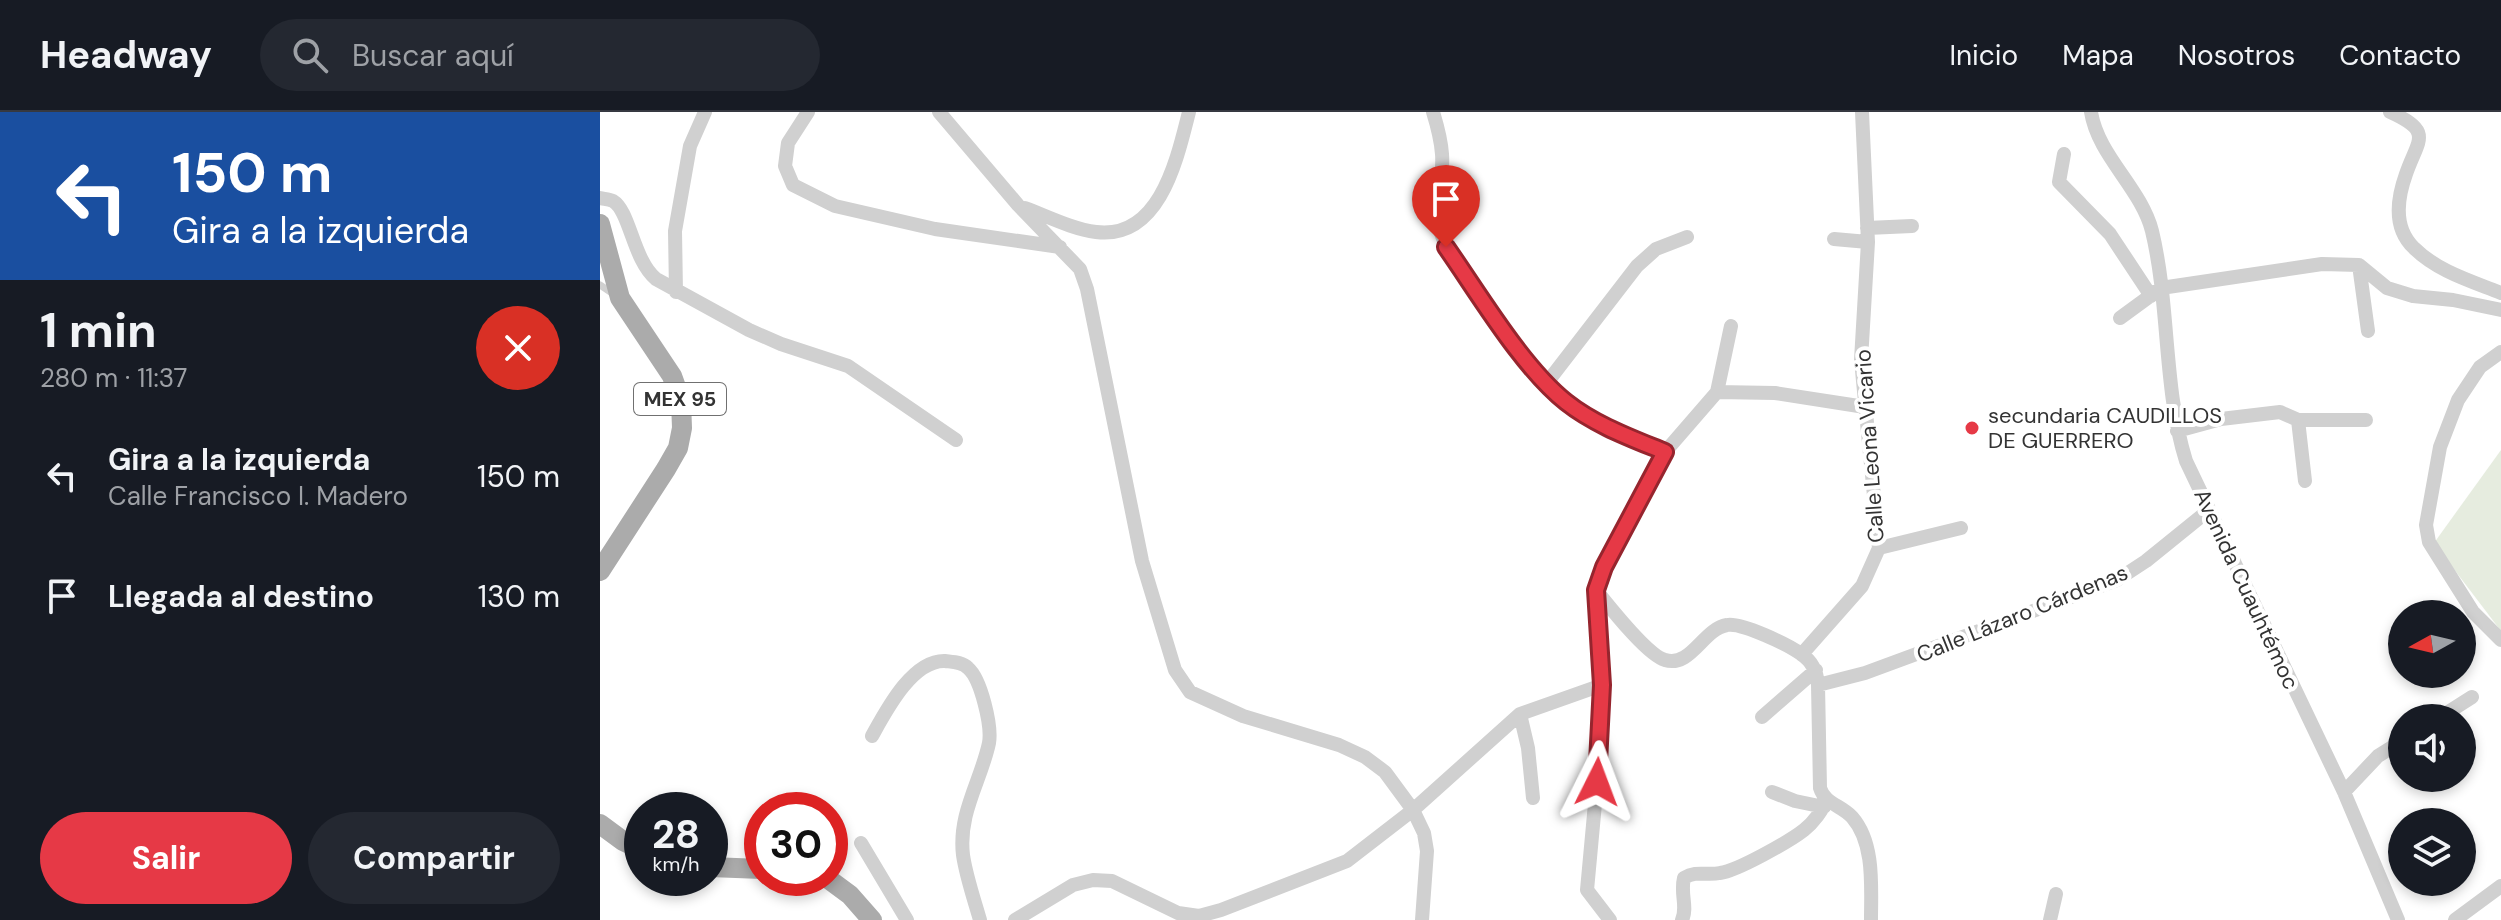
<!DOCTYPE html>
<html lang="es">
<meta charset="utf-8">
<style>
body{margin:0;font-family:"DM Sans",sans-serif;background:#242831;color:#f1f3f6;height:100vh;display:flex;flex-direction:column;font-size:30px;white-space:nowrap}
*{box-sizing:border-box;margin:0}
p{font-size:26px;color:#9ea1a6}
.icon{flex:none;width:44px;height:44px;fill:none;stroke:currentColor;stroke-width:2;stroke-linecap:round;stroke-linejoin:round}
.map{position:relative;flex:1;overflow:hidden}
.drawer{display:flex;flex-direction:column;background:#171b24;width:600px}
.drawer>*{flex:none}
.top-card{background:#1a4fa0;color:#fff;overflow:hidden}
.needle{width:52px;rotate:262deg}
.fabs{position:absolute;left:1788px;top:488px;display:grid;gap:16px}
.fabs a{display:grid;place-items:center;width:88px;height:88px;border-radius:50%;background:#171b24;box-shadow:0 4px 12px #0003;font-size:40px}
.speed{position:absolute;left:24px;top:680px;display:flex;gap:16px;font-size:40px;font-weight:700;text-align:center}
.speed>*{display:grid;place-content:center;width:104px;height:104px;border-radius:50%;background:#171b24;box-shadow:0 4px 12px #0003;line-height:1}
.speed small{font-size:20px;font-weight:400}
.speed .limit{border:12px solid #d22;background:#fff;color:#111}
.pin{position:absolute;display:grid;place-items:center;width:68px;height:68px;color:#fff;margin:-82px -34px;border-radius:50% 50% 50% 0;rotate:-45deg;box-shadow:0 0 8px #0007}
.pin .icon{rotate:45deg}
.me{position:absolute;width:88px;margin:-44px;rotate:3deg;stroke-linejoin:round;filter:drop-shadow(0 0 6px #0008)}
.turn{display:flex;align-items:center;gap:28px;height:168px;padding:0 40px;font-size:36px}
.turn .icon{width:104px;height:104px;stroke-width:2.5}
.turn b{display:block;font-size:56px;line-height:68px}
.round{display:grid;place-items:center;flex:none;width:84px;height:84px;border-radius:42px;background:#242831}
.headline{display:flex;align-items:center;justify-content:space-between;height:136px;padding:0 40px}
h1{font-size:48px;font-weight:700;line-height:60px}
.cta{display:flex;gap:16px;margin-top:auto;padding:16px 40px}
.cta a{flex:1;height:92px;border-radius:48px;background:#e63946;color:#fff;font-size:32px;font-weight:700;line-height:92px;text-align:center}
.cta a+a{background:#242831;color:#f1f3f6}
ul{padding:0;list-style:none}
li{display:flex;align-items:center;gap:24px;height:120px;padding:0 40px}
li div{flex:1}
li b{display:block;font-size:30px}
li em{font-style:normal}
header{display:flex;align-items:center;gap:48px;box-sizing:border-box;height:112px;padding:0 40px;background:#171b24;border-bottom:2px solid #363941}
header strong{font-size:38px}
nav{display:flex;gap:44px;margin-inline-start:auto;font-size:28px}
.search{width:560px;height:72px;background:#242831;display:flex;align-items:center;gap:20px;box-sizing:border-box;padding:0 28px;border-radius:44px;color:#9ea1a6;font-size:30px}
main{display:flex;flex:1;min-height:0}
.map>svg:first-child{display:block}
</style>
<header>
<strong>Headway</strong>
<div class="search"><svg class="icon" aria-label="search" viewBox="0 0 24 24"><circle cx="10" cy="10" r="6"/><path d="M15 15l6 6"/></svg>Buscar aquí</div>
<nav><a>Inicio</a><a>Mapa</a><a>Nosotros</a><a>Contacto</a></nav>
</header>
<main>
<section class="drawer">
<div class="top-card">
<div class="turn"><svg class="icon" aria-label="left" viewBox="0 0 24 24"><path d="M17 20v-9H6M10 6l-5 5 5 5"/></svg><div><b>150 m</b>Gira a la izquierda</div></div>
</div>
<div class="headline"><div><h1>1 min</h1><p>280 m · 11:37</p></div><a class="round" style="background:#d93025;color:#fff"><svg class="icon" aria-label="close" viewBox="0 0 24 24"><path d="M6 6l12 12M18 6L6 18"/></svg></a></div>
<ul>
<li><svg class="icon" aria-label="left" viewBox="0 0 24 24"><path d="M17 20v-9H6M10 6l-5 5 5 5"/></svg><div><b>Gira a la izquierda</b><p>Calle Francisco I. Madero</p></div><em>150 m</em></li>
<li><svg class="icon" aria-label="arrive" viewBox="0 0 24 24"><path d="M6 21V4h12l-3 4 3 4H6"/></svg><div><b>Llegada al destino</b></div><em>130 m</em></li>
</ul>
<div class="cta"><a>Salir</a><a>Compartir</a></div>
</section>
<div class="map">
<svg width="1901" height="808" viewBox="0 0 1901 808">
<rect width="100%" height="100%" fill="#fff"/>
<path fill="#e6ecdf" d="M 1901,338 L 1901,519 L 1834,431 Z"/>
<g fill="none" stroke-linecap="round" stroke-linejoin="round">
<path stroke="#d0d0d0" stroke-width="7" d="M 0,173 L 15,183"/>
<path stroke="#d0d0d0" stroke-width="14" d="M 208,0 L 188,31 L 185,54 L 193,73 L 235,94 L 335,117 L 460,135
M 339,0 L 418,93 L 480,157 L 487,177 L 542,449 L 575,558 L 590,580 L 643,604 L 739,633 L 765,645 L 785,660 L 813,698 L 824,721 L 827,739 L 822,808
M 833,0 C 837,13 841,28 842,42 C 844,66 835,90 839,114 C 844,146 939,269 967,291 C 996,313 1031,326 1065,340
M 1491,0 C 1498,44 1541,76 1552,119 C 1570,194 1563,275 1586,349 L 1744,680 L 1798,808
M 1790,0 C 1834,20 1818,27 1806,62 C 1797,87 1793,116 1814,136 C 1837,159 1871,169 1901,181
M 1464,42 L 1459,70 L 1510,122 L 1551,184
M 0,86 C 4,87 9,87 13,89 C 30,99 33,148 56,167 L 149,218 L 181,232 L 248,254 L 356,328
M 425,96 C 447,104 472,117 496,120 C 560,128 577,47 589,0
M 1267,116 L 1312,114
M 1234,127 L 1268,130
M 1759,153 L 1768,219
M 76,180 L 75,119 L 90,34 L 105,0
M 1520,206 L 1561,176 L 1722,152 L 1759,153 L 1787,176 L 1813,184 L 1853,188 L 1901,198
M 1901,240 L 1880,255 L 1858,288 L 1840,335 L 1826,413 L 1829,430 L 1873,500 L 1901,528
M 946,272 L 1037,154 L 1056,137 L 1087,125
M 1117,280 L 1131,214
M 1698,308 L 1705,369
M 1577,319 L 1621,307 L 1680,300 L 1698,308 L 1766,308
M 1279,436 L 1361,416
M 996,478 C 1009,494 1047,543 1065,548 C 1091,556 1103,517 1127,513 C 1141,510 1189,533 1201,542 C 1212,549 1217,560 1218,573 L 1220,676 C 1225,692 1241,693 1252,705 C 1275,731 1271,775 1271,808
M 1202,542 L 1262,474 L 1279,436 L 1261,248 L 1268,130 L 1262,0
M 1218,573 L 1265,561 L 1517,468 L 1546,449 L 1609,398
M 920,602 L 928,636 L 933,686
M 1162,605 L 1216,558
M 1839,606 L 1872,585
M 272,624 C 286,599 312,548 345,549 C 353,550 362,550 368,556 C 381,567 392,614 389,631 C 381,669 358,701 363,743 C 366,764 374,787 380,808
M 1172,680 L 1195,689 L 1224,695
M 1744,680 L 1778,644 L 1802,629
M 261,731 L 307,808
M 415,808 L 473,773 L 493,768 L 512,769 L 578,801 L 599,804 L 621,798 L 747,749 L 813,698 L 920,602 L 1002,573
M 1010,808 L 987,778 L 997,670 L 1002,573 L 996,478 L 1004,455 L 1065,340 L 1117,280 L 1175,281 L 1265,295
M 1082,808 C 1088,795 1080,782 1084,766 C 1097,758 1106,764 1120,761 C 1137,759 1190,729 1204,718 C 1213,711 1223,698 1226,688
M 1450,808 L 1456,782
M 1855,808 L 1901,774"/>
<path stroke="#ababab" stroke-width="20" d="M 0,112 L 20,186 L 72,264 L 81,289 L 82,316 L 78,336 L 66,357 L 0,459
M 0,712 L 23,729 L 42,738
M 110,755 L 162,757
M 227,766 L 250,783 L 272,808"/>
</g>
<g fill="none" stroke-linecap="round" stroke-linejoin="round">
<g stroke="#96252e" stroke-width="20">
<path id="route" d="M 846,135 C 879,182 922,255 966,290 C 995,313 1031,326 1065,340 L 1004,455 L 996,478 L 1002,573 L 997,670"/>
</g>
<use href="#route" stroke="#e63946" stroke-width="14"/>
</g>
<circle fill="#e63946" stroke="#fff" stroke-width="3" cx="1372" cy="316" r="8"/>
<g text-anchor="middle" stroke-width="8" stroke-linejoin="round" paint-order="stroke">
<rect fill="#fff" stroke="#707070" stroke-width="2" x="34" y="271" width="92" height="32" rx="6"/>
<g font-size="20" font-weight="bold" fill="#333">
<text x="80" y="294">MEX 95</text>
</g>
<g font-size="22" fill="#333" stroke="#fff" text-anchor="start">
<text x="1388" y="311">secundaria CAUDILLOS<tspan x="1388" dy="25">DE GUERRERO</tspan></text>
</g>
<g font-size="22" fill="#333" stroke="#fff">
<text transform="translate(1269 334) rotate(-94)" y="8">Calle Leona Vicario</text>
<text transform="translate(1647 477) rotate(65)" y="8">Avenida Cuauhtémoc</text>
<text transform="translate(1422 501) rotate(-22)" y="8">Calle Lázaro Cárdenas</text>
</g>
</g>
</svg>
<div class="fabs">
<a><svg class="needle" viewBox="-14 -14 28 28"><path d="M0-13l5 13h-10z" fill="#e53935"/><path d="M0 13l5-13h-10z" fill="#9ea1a6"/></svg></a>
<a><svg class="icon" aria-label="sound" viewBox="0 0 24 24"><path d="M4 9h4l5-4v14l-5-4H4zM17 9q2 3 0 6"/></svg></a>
<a><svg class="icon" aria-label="layers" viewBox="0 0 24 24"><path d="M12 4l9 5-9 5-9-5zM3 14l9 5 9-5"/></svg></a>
</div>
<div class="speed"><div>28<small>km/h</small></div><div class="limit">30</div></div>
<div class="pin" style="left:846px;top:135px;background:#d93025"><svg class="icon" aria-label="arrive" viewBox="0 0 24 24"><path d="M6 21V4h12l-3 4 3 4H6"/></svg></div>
<svg class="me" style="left:997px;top:670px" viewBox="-20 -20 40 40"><path d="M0-17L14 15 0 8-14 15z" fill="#e63946" stroke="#fff" stroke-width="4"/></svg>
</div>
</main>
